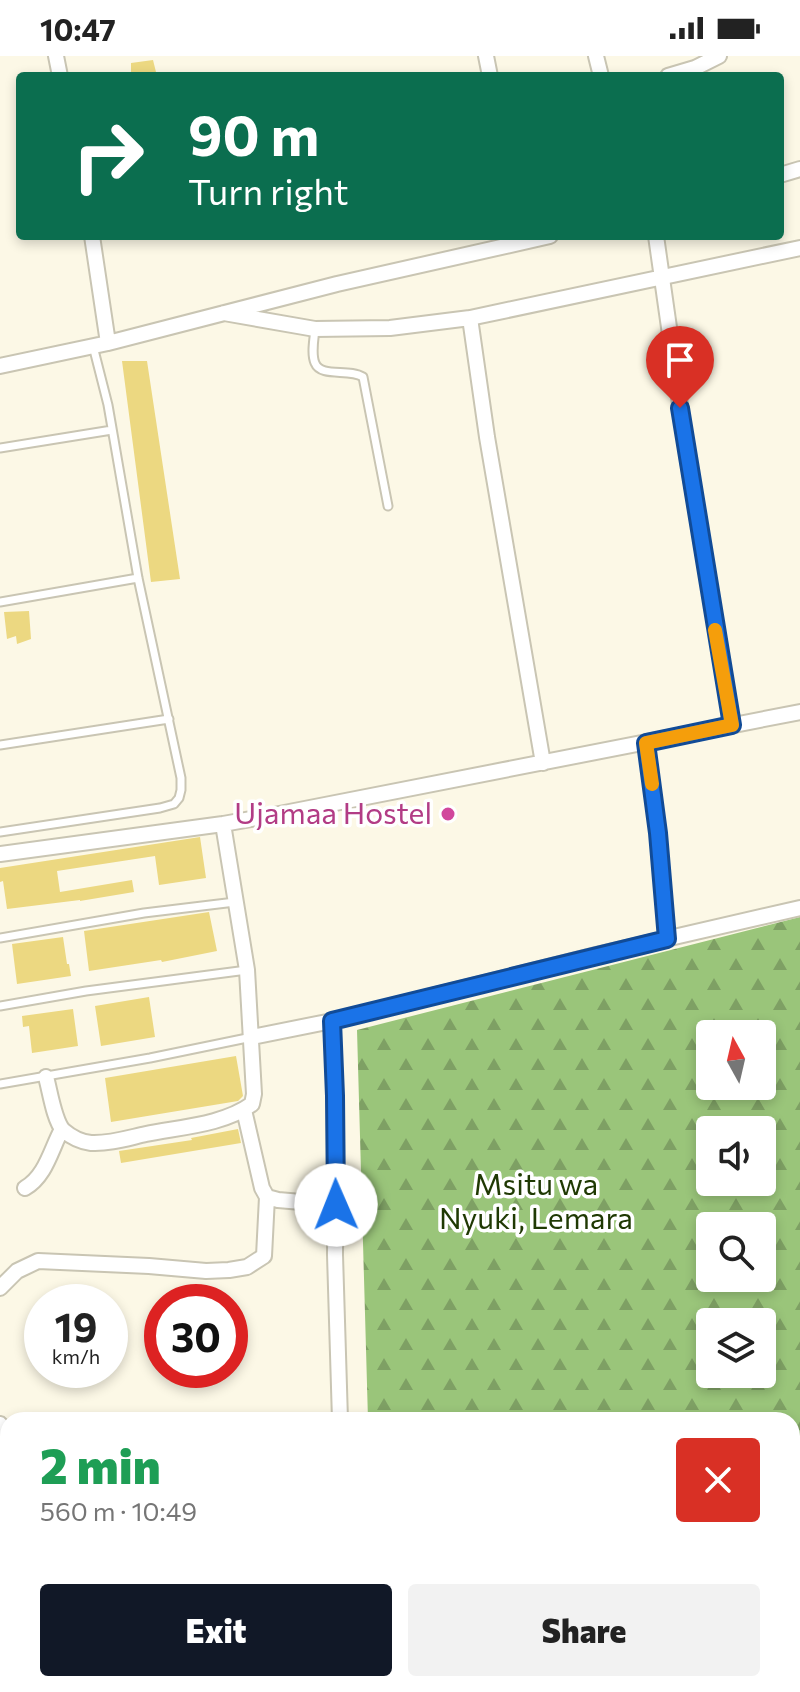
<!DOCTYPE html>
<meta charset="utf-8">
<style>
body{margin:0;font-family:Commissioner,sans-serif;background:#f2f2f2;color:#222;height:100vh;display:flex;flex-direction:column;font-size:30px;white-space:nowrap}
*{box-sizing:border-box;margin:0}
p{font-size:26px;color:#767676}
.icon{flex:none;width:44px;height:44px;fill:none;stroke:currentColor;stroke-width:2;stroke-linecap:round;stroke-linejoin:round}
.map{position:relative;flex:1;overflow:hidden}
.details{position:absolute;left:0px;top:1356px;width:800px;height:280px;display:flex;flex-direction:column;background:#fff;border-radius:24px 24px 0 0;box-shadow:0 4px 12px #0003}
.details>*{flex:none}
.guide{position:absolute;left:16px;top:16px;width:768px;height:168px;border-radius:8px;box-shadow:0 4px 12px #0003;background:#0b6e4f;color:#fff;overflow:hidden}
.needle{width:52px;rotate:352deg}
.fabs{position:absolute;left:696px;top:964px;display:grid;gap:16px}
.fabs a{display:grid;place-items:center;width:80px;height:80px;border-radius:8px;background:#fff;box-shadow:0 4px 12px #0003;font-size:40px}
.speed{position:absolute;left:24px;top:1228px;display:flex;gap:16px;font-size:40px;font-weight:700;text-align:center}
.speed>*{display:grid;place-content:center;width:104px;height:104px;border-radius:50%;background:#fff;box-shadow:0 4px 12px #0003;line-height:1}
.speed small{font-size:20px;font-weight:400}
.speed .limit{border:12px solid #d22;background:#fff;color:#111}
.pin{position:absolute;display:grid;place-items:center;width:68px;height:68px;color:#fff;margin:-82px -34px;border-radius:50% 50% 50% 0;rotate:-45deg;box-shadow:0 0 8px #0007}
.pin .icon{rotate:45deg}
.me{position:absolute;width:88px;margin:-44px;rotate:359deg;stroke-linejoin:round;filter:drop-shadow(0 0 6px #0008)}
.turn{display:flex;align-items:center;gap:28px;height:168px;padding:0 40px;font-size:36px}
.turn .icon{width:104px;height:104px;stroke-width:2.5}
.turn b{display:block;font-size:56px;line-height:68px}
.round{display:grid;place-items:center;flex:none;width:84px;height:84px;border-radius:8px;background:#f2f2f2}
.headline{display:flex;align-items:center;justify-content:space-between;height:136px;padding:0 40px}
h1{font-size:48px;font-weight:800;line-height:60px;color:#1e9e55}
.action{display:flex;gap:16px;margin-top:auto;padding:16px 40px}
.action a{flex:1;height:92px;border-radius:8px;background:#111827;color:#fff;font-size:32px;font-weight:800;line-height:92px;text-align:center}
.action a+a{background:#f2f2f2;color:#222}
.status{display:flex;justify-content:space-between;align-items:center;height:56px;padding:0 40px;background:#fff;direction:ltr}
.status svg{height:22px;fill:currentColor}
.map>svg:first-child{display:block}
</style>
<div class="status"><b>10:47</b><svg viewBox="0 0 49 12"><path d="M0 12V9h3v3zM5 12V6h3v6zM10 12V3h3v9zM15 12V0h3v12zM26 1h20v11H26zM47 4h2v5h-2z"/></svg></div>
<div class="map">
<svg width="800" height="1636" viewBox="0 0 800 1636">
<defs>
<pattern id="forest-firs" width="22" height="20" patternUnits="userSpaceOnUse" patternTransform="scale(2)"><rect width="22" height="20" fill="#9ac57a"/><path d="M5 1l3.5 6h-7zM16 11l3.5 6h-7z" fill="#7ea064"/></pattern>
</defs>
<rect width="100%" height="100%" fill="#fcf8e6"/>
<path fill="url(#forest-firs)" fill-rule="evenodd" d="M 800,861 L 800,1636 L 378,1636 L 377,1628 L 792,1628 L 792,1364 L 368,1364 L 357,974 ZM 710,978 L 762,978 L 762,1030 L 710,1030 ZM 710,1074 L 762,1074 L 762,1126 L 710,1126 ZM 710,1170 L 762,1170 L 762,1222 L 710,1222 ZM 762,1266 L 762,1318 L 710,1318 L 710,1266 Z"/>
<path fill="#ecd881" d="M 153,4 L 157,20 L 131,20 L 131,7 Z
M 122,305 L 147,305 L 180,523 L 151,526 Z
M 29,555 L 31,583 L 17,588 L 16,580 L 7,583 L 4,556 Z
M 200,781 L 206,822 L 159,829 L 155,800 L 57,815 L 60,836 L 132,824 L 134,836 L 80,845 L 80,844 L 7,853 L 3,825 L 0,826 L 0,812 Z
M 209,856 L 217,895 L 162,906 L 161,904 L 89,915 L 84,875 Z
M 63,881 L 67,908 L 69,908 L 71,920 L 17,928 L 12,888 Z
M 149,941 L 155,981 L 101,990 L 95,950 Z
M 73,953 L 78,990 L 32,997 L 29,970 L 23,971 L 22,960 Z
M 236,1000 L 243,1040 L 238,1045 L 111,1066 L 105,1022 Z
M 238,1073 L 241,1087 L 121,1107 L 119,1095 L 192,1084 L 191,1082 Z"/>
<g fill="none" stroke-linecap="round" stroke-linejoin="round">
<g stroke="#c9c5b3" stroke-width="11">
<path id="lane" d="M 315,273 C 314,283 311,298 315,307 C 321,322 349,312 363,321 L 388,450
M 0,392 L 112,374
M 0,546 L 138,522
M 0,689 L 169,663
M 0,776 L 160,752 L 174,748 L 179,742 L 181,734 L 181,722 L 138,522 L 108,349 L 93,290
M 0,882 L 144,857 L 235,846
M 0,950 L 86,935 L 247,914
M 0,1028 L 150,1002 L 252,981"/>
</g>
<g stroke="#c9c5b3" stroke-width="18">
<path id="street" d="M 56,0 L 60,20
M 486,0 L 490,20
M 596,0 L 601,20
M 668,20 L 695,12 L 719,0
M 780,119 L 800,113
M 92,180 L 108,287
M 656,180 L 687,398 L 732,669
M 224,257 L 315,273 L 390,272 L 470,262 L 800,192
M 470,262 L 487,381 L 543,707
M 0,310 L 108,287 L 337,228 L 550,180
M 646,687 L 658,777 L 667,883
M 0,798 L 223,768 L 274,759 L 800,656
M 332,965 L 336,1084 L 335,1199 L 340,1364
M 252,981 L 332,965 L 596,899 L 800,852
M 46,1021 C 50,1035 54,1064 63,1074 C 70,1080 81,1086 91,1087 C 109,1088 128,1082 146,1078 C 180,1071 223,1069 252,1048 L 254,1038 L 247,914 L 223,768
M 244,1054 L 262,1132 L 267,1141 L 278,1144 L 336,1149
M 25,1132 C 46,1120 51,1093 62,1073
M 0,1232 L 17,1215 L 38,1205 L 149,1210 L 206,1215 L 229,1214 L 247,1211 L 264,1200 L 267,1141
M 0,1368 L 8,1378
M 0,1445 L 8,1439
M 145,1628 L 150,1636
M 235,1628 L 243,1636
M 352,1628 L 352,1636"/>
</g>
<use href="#lane" stroke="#fff" stroke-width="7"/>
<use href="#street" stroke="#fff" stroke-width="14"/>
</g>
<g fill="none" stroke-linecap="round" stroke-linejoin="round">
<g stroke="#114b97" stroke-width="20">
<path id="route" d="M 336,1149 L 335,1040 L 332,965 L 667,883 L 658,777 L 646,687 L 732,669 L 680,352"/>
</g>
<use href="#route" stroke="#1a73e8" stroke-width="14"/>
<path stroke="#f59e0b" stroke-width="14" d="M 652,728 L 646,687 L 732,669 L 715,574"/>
</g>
<circle fill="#d1479c" stroke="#fff" stroke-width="3" cx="448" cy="758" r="8"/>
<g text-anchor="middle" stroke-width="7" stroke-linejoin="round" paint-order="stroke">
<g font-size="30" fill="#b23c85" stroke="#fff" text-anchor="end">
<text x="432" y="768">Ujamaa Hostel</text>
</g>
<g font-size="30" fill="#1f3903" stroke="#fff">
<text x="536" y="1139">Msitu wa<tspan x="536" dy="34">Nyuki, Lemara</tspan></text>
</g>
</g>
</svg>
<div class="fabs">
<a><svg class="needle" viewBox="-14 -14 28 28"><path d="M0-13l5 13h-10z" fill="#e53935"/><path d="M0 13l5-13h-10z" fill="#767676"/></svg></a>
<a><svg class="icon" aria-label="sound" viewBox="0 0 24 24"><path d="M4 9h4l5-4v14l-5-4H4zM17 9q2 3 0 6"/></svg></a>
<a><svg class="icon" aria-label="search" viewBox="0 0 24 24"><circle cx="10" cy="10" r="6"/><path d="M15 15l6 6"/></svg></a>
<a><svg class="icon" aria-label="layers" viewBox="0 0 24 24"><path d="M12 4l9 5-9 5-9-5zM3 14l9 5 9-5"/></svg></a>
</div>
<div class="speed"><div>19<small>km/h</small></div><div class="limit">30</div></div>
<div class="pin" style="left:680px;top:352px;background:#d93025"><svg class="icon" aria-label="arrive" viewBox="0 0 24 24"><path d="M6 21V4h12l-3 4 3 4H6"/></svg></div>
<svg class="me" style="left:336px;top:1149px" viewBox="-20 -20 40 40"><circle r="19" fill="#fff"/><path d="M0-13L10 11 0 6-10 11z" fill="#1a73e8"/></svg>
<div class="guide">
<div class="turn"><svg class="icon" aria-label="right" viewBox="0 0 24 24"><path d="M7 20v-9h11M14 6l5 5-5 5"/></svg><div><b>90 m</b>Turn right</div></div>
</div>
<section class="details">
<div class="headline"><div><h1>2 min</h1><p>560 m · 10:49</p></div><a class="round" style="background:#d93025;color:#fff"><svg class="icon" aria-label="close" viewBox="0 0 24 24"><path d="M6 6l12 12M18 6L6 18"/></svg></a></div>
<div class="action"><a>Exit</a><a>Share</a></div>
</section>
</div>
